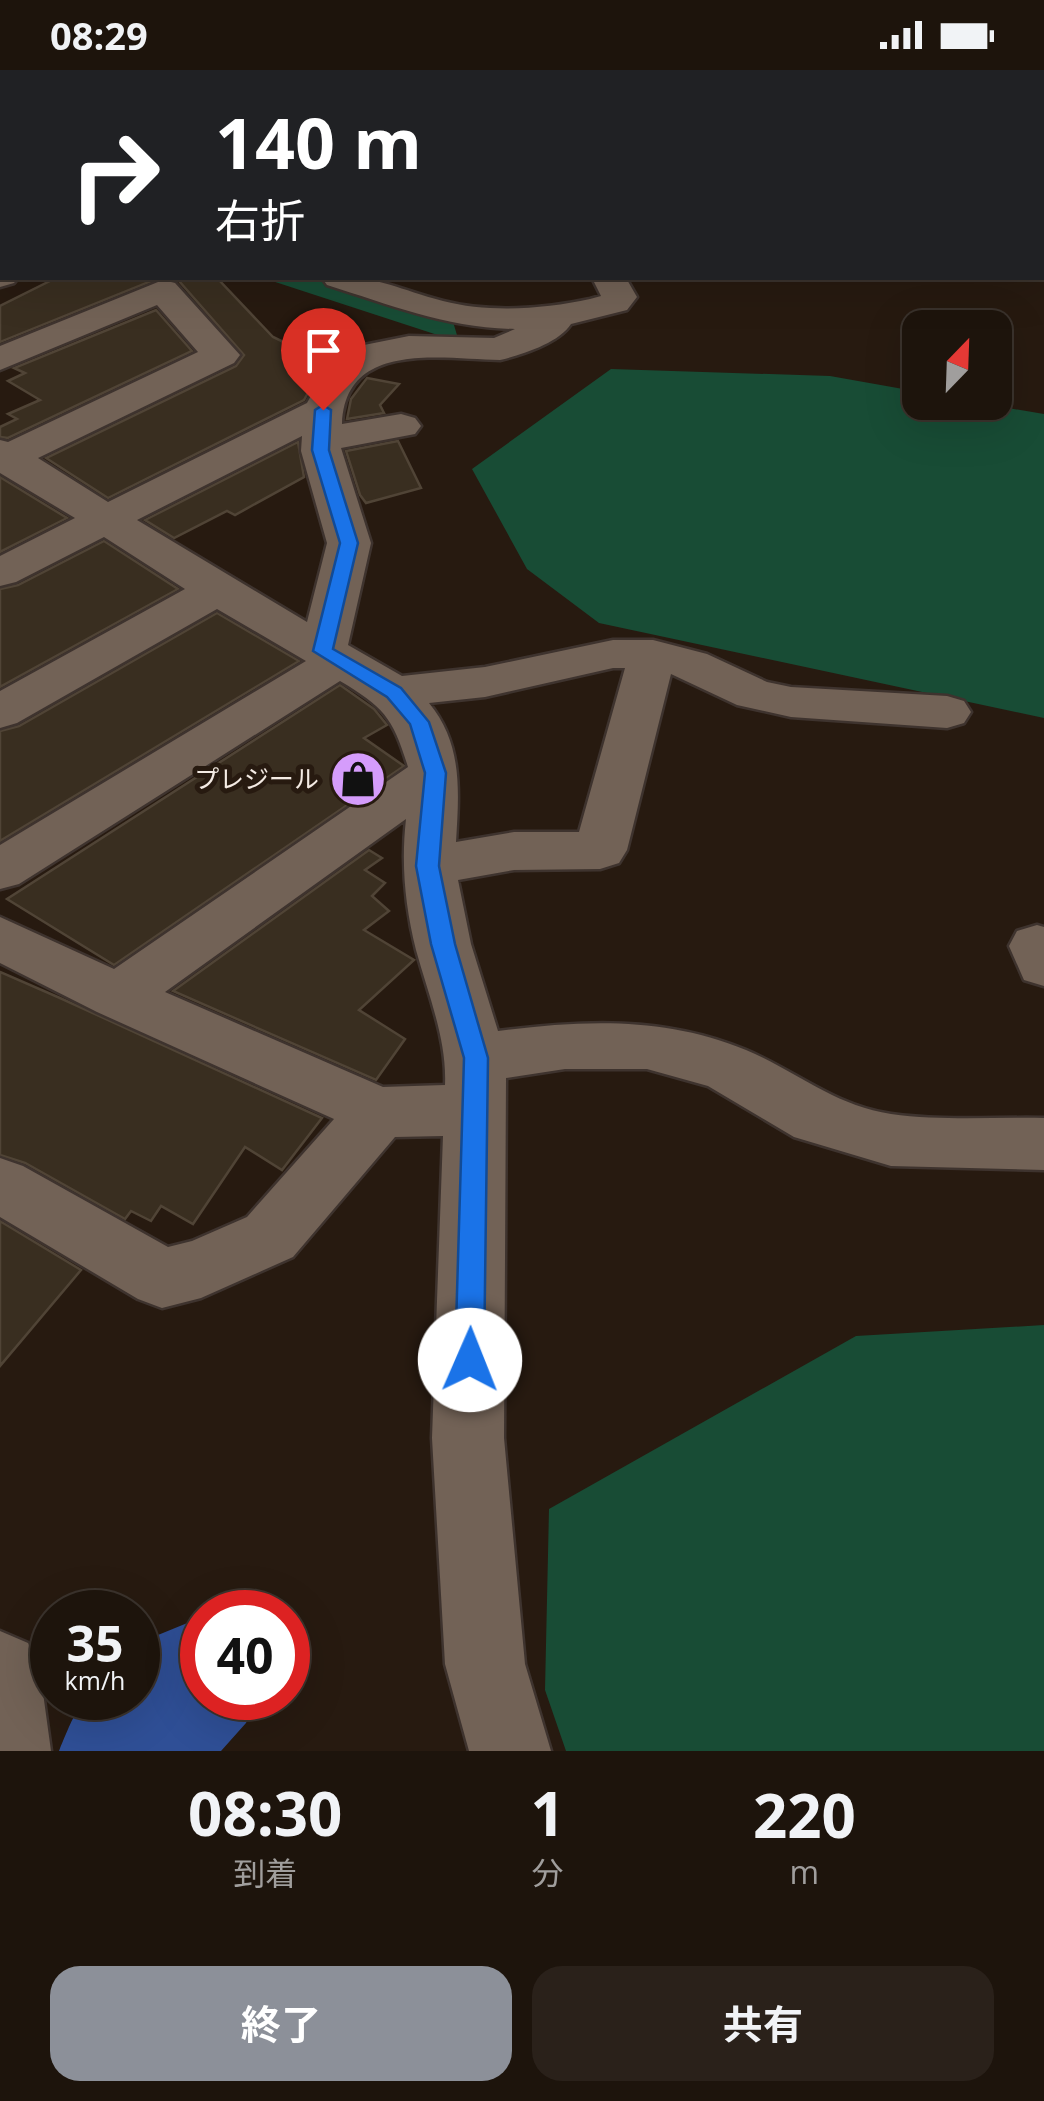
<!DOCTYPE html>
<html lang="ja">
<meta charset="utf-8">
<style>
body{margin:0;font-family:"Open Sans","Noto Sans JP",sans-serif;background:#2a211a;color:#f1f3f6;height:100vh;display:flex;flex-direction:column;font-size:38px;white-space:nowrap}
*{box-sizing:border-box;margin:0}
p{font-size:32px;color:#a09e9d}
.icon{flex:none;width:55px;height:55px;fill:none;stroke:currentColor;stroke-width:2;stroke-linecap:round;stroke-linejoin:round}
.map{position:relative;height:1681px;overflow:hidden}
.details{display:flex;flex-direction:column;background:#1d140c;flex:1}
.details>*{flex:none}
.banner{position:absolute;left:0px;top:0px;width:1045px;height:210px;box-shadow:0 10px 40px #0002,0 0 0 2px #3b332d;background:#202124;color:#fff;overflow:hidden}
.needle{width:65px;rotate:23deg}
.tools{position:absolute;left:902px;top:240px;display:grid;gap:20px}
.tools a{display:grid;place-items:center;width:110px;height:110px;border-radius:20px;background:#1d140c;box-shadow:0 10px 40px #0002,0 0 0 2px #3b332d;font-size:50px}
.speed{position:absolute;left:30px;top:1520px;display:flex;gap:20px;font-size:50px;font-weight:700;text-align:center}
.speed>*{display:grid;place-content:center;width:130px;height:130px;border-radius:50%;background:#1d140c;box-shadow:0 10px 40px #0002,0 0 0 2px #3b332d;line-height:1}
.speed small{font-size:25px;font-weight:400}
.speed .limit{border:15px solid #d22;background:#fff;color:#111}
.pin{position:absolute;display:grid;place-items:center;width:85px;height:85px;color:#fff;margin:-102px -42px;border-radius:50% 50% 50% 0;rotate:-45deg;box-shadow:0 0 10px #0007}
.pin .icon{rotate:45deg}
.me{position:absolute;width:110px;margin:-55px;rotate:1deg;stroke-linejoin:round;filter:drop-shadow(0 0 8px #0008)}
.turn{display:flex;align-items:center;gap:35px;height:210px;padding:0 50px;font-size:45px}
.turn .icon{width:130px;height:130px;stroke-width:2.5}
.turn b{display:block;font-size:70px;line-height:85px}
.eta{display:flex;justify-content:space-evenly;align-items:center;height:170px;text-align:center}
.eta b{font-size:60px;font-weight:700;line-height:70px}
.cta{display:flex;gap:20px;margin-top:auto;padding:20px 50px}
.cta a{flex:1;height:115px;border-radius:30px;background:#8c9099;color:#fff;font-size:40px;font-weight:700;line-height:115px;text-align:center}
.cta a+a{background:#2a211a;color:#f1f3f6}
.status{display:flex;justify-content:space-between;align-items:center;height:70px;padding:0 50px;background:#1d140c;direction:ltr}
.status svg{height:28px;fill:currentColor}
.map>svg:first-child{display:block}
</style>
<div class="status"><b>08:29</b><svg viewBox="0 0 49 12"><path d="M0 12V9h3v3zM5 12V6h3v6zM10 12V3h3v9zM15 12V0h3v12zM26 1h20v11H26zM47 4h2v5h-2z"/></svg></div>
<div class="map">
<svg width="1044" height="1681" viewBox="0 0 1044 1681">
<rect width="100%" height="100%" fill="#271a10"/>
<path fill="#184c35" d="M 263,208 L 347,208 L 449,238 L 459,272 Z
M 611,299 L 830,306 L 920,322 L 920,332 L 978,333 L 1044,344 L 1044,648 L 599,553 L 527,499 L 472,399 Z
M 1044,1255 L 1044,1681 L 566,1681 L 545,1620 L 549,1439 L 856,1266 Z"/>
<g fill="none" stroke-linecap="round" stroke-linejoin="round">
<path fill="#2f4f96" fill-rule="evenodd" d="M 876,0 L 874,2 L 868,2 L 869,0 Z
M 0,67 L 2,67 L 2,74 L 0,74 Z"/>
<path fill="#2f4f96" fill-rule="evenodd" d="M 202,1547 L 202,1628 L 256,1628 L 246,1653 L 221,1681 L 59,1681 C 82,1626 78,1628 138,1628 L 138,1588 L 158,1565 Z"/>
</g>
<path fill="#392e20" stroke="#504436" stroke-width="2.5" d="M 56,208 L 159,208 L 0,272 L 0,236 Z
M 168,208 L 217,208 L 273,267 L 325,292 L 304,330 L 108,428 L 46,388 L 236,296 L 244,285 L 178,210 Z
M 156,240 L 192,281 L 8,368 L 0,367 L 0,357 L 17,349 L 8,344 L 40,330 L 8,311 L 25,303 L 14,298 Z
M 367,308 L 399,314 L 380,335 L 384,343 L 347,349 L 351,329 Z
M 398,371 L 421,418 L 366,433 L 360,425 L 346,381 Z
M 298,372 L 304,407 L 235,445 L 227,441 L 174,468 L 145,450 Z
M 0,407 L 67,448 L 0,482 Z
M 104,471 L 178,519 L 0,617 L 0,519 L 18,515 Z
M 217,543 L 299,591 L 0,771 L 0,661 L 19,656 Z
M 340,615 L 374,639 L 387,655 L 364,668 L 404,696 L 114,895 L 7,829 Z
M 369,780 L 382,788 L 365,800 L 385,813 L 372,826 L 389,841 L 364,860 L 414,890 L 359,940 L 405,969 L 376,1010 L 173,921 Z
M 0,902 L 60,928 L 322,1048 L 282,1100 L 245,1077 L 193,1154 L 161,1136 L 151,1151 L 131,1141 L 125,1149 L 25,1093 L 0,1085 Z
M 0,1151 L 81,1200 L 0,1296 Z"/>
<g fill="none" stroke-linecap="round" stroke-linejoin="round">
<g stroke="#3e332e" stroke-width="5">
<path id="minor" d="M 0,0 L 40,0 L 41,2 L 2,2 L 2,6 Z
M 179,0 L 215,0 L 216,2 L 181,2 Z
M 1009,0 L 1038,0 L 1039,2 L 1011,2 Z
M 0,122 L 2,123 L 2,143 L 0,142 Z
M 0,196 L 2,208 L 18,208 L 14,213 L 0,217 Z
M 322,208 C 376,204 393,218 443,231 C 489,243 544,239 590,229 L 601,226 L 592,208 L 626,208 L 637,227 L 627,240 L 571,254 C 559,273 521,285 500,290 C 442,289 345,270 342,354 L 401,344 L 415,348 L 421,356 L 415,364 L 341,378 L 371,473 L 348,575 L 402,606 L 485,597 L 613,570 L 653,570 L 707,584 L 767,612 L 791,617 L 947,626 L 964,631 L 971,642 L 964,653 L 947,658 L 791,647 L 737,635 L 671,604 L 627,780 L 619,793 L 600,799 L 514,800 L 458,810 L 471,874 L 498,961 C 582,950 665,946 746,980 C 796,1001 835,1036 891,1044 C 941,1051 994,1047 1044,1048 L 1044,1100 L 891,1096 L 794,1067 L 708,1016 L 647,999 L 565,999 L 506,1008 L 504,1368 L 525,1594 L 551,1681 L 469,1681 L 445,1594 L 432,1368 L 443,1066 L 395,1067 L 293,1187 L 201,1228 L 162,1238 L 138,1229 L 0,1147 L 0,1088 L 23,1096 L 168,1177 L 192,1171 L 247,1147 L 334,1049 L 97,942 L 0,893 L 0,847 L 114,899 L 408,697 C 393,648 384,637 340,611 L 19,814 L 0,819 L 0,775 L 306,591 L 217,539 L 17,653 L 0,658 L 0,621 L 185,519 L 104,467 L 16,512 L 0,516 L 0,486 L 75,448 L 0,403 L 0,370 L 8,372 L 198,282 L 157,235 L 0,300 L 0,276 L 163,210 L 175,213 L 240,285 L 234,293 L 38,388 L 108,432 L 307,333 L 329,293 L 354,277 L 409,266 L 494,268 L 515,259 C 447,258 391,235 327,215 ZM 302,366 L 301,381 L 327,473 L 307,552 L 137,450 ZM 613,598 L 625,598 L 579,762 L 514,762 L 456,772 C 459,722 463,674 429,633 L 485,627 ZM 406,749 C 401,794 405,836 416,880 C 428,924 447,969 445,1015 L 383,1017 L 165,922 Z
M 1037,855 L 1044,857 L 1044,916 L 1024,910 L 1009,876 L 1017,861 Z
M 0,1561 L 28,1573 L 40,1601 L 51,1681 L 0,1681 Z"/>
</g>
<use href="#minor" fill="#726256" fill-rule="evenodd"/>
</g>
<path fill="#1a73e8" stroke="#114b97" stroke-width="2.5" d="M 323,335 L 331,340 L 329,380 L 358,473 L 333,579 L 401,618 L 429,652 L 446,703 L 439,796 L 455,874 L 488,988 L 484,1290 L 480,1299 L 470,1303 L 459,1299 L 455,1290 L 464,988 L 431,874 L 416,796 L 425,703 L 410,654 L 387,627 L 313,581 L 340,473 L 312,380 L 315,340 Z"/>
<defs>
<g id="shop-disc" transform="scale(2.875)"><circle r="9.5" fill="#d59cfb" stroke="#271a10"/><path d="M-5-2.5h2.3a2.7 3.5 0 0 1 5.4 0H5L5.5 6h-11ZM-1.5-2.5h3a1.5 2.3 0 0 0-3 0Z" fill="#111"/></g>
</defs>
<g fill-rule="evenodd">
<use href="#shop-disc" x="358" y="709"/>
</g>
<g text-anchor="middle" stroke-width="10" stroke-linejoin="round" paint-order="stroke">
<g font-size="25" fill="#f4ebe4" stroke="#271a10" text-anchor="end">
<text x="319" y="718">プレジール</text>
</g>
</g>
</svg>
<div class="tools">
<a><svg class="needle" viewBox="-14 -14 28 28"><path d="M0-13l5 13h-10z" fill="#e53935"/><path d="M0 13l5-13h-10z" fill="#a09e9d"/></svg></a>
</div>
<div class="speed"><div>35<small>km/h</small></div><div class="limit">40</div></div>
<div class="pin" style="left:323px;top:340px;background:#d93025"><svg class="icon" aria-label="arrive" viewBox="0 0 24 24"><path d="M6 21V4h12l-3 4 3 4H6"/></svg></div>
<svg class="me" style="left:470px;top:1290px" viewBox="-20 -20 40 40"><circle r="19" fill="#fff"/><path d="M0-13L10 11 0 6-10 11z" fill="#1a73e8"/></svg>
<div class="banner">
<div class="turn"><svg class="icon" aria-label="right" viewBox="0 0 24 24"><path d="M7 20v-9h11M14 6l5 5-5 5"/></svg><div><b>140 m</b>右折</div></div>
</div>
</div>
<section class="details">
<div class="eta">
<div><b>08:30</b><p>到着</p></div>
<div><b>1</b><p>分</p></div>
<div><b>220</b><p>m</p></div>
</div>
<div class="cta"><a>終了</a><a>共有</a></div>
</section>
